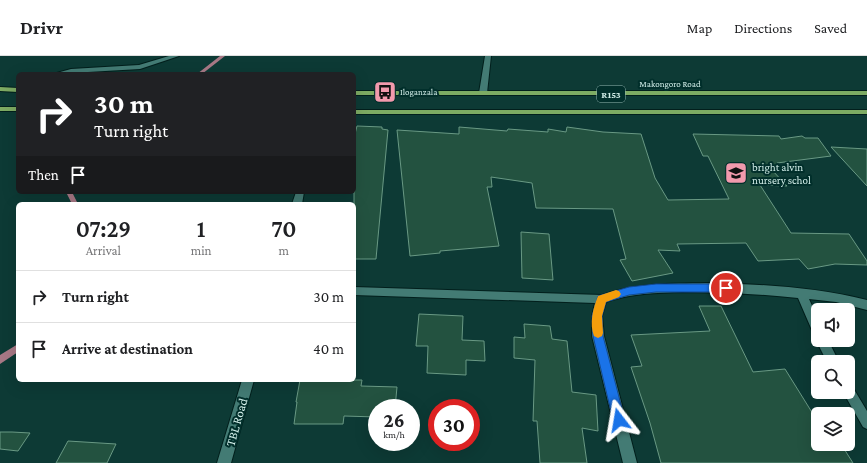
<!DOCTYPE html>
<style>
body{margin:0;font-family:"Crimson Pro",serif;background:#f2f2f2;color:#202124;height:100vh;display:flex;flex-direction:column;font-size:15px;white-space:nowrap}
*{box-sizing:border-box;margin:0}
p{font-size:13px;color:#757577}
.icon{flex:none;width:22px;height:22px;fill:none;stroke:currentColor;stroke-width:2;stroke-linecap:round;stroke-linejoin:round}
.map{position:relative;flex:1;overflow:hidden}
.side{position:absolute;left:16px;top:146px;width:340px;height:180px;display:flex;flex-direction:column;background:#fff;border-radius:6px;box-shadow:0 4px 16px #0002}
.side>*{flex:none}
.hud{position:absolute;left:16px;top:16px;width:340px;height:122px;border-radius:6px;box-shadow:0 4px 16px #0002;background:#202124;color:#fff;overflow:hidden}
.tools{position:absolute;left:811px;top:247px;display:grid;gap:8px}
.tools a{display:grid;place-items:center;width:44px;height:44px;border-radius:6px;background:#fff;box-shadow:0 4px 16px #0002;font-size:20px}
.speed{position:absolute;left:368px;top:343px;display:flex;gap:8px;font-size:20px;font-weight:700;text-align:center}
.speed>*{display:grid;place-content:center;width:52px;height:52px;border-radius:50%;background:#fff;box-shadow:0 4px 16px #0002;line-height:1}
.speed small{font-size:10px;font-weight:400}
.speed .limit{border:6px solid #d22;background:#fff;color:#111}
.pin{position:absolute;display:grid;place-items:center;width:34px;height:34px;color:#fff;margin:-17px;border:2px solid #fff;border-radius:50%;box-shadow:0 1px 4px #0007}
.me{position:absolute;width:44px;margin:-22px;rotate:346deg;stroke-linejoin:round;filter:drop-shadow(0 0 3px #0008)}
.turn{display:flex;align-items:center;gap:14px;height:84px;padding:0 12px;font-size:18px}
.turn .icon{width:52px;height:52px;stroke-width:2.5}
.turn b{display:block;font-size:28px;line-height:34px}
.then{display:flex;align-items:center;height:38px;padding:0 12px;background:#0003;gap:8px;font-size:15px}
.eta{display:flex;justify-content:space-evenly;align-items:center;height:68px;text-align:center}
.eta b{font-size:24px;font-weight:600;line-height:28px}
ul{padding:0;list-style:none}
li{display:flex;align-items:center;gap:12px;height:52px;padding:0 12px;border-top:1px solid #e0e0e0}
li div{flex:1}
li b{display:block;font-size:15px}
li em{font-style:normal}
header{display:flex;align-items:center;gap:24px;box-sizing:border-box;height:56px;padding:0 20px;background:#fff;border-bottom:1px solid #e0e0e0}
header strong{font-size:19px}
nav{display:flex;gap:22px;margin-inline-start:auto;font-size:14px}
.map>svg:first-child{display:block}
</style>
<header>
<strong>Drivr</strong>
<nav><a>Map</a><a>Directions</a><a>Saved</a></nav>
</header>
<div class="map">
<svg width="867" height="407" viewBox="0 0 867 407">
<rect width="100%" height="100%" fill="#0d3a35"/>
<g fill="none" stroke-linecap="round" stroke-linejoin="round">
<path fill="#a77885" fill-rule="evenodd" d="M 220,0 L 225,0 L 202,18 L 197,18 Z
M 66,136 L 72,136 L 78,148 L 72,148 Z
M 18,288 L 18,296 L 0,308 L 0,299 Z"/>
</g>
<path fill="#235240" stroke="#699984" d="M 357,70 L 382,71 L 382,73 L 388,74 L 376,203 L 354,203 L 354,82 Z
M 459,71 L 507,75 L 508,73 L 548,76 L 548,73 L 566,76 L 567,71 L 603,76 L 641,78 L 655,122 L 668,144 L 729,143 L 708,100 L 703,100 L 693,78 L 779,80 L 781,83 L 802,80 L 805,82 L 818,82 L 831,100 L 777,107 L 780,110 L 770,112 L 787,130 L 760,129 L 791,177 L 849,178 L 867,205 L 867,209 L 835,208 L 808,213 L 799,203 L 758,205 L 746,187 L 677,188 L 680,195 L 658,194 L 673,217 L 632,225 L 620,204 L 626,203 L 613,153 L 536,152 L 532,127 L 491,121 L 492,131 L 487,131 L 499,190 L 440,195 L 440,197 L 410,200 L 397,74 L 459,78 Z
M 831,91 L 867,93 L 867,130 Z
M 521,176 L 549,178 L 553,224 L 522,222 Z
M 699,250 L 721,250 L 753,316 L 785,313 L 818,366 L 818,388 L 841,388 L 853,407 L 661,407 L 650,367 L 631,311 L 642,310 L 631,279 L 710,275 Z
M 419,258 L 463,260 L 462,284 L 484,285 L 485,305 L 466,304 L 466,319 L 427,317 L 428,290 L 416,290 Z
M 524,268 L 550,270 L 552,283 L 567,285 L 572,336 L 596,339 L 598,375 L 582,372 L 587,407 L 540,407 L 537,365 L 533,365 L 535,304 L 514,302 L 514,281 L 525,282 Z
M 300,324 L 362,324 L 361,330 L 397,331 L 395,352 L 377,352 L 377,361 L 344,360 L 343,368 L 294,368 L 297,346 L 296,346 Z
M 0,376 L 12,376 L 30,377 L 18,395 L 0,393 Z
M 68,385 L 116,388 L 107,407 L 56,407 Z"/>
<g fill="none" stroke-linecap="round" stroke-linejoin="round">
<g stroke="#021f1c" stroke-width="2">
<path id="minor" d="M 169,0 L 179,0 L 140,13 L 53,18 L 71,13 L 139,9 Z
M 485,0 L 491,0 L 487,37 L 483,39 L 479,37 Z
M 296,136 L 304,136 L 302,148 L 292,148 Z
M 706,227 C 759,228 815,231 867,244 L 867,254 L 836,246 L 809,243 L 818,263 L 818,284 L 828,284 L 839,306 L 827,306 L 816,284 L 818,281 L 814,279 L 798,242 C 759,238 721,236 682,236 C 656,237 631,237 606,246 L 602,260 L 604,280 L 637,407 L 623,407 L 592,280 L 592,260 L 595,247 L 354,239 L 354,231 L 602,239 C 636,227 670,228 706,227 Z
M 242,324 L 254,324 L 231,407 L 217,407 Z
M 848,328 L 852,330 L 867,355 L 867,373 L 863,371 L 843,336 L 848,336 Z"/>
</g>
<g stroke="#021f1c" stroke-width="2">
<path id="major" d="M 0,31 L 18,32 L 18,36 L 0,35 Z
M 354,35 L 867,35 L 867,39 L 354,39 Z
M 0,51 L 18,51 L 18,55 L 0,55 Z
M 354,54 L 867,54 L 867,58 L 354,58 Z"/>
</g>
<use href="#minor" fill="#437b74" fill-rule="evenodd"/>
<use href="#major" fill="#7dab63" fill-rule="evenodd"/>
</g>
<path fill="#1a73e8" stroke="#114b97" d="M 656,228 L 726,228 L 730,229 L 731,232 L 730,235 L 726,236 L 656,236 L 629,239 L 606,246 L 602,260 L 603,280 L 625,364 L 623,368 L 619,370 L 615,368 L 613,364 L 593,280 L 592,260 L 598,240 L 629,231 Z"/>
<path fill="#f59e0b" d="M 616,234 L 619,235 L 621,238 L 619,241 L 606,246 L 602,260 L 603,277 L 602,280 L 598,282 L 594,280 C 589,268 593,252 598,240 Z"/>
<defs>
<g id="bus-square" transform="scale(1.15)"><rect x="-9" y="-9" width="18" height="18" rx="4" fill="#f29aad" stroke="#012f2b"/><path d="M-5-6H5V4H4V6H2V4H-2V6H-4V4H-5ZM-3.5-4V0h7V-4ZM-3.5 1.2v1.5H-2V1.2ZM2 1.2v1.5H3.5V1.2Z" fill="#111"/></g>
<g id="school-square" transform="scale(1.15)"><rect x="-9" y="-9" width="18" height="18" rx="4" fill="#f29aad" stroke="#012f2b"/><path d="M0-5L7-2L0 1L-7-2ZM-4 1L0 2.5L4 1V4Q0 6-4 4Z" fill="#111"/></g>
</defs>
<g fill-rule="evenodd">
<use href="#bus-square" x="385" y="36"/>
<use href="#school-square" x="736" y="117"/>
</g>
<g text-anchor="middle" stroke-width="4" stroke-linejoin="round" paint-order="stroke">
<g font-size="9" fill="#d2eee9" stroke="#012f2b">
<text x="670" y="31">Makongoro Road</text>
</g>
<g font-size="9" fill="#d2eee9" stroke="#012f2b" text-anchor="start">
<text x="400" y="39">Iloganzala</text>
</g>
<rect fill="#012f2b" stroke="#93b5b0" stroke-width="1" x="597" y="30" width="28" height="16" rx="3"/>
<g font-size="10" font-weight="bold" fill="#d2eee9">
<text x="611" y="42">R153</text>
</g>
<g font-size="11" fill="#d2eee9" stroke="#012f2b" text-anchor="start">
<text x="752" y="115">bright alvin<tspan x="752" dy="13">nursery schol</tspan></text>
</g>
<g font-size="13" fill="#d2eee9" stroke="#012f2b">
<text transform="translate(236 366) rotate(-74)" y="5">TBL Road</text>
</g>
</g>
</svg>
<div class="tools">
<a><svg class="icon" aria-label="sound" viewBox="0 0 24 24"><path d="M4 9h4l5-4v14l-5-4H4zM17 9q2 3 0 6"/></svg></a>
<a><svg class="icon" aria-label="search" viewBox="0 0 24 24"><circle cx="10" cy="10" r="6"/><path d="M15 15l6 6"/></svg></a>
<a><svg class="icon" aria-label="layers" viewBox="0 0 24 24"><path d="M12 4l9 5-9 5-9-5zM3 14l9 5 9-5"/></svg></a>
</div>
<div class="speed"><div>26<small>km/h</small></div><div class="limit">30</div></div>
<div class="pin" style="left:726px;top:232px;background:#d93025"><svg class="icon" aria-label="arrive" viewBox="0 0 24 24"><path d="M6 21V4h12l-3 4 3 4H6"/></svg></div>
<svg class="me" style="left:619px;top:364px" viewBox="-20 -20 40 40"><path d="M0-17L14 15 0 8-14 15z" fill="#1a73e8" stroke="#fff" stroke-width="4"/></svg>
<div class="hud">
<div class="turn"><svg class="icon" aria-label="right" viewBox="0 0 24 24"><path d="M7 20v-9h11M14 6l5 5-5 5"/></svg><div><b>30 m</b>Turn right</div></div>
<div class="then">Then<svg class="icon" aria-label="arrive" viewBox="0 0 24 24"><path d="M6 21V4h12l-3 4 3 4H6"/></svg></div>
</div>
<section class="side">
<div class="eta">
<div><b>07:29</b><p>Arrival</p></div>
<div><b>1</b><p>min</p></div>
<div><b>70</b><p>m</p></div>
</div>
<ul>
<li><svg class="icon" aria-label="right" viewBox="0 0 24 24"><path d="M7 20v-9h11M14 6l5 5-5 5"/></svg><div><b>Turn right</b></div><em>30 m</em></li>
<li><svg class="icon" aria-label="arrive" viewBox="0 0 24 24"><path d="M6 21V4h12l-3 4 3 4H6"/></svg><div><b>Arrive at destination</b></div><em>40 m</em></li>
</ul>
</section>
</div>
